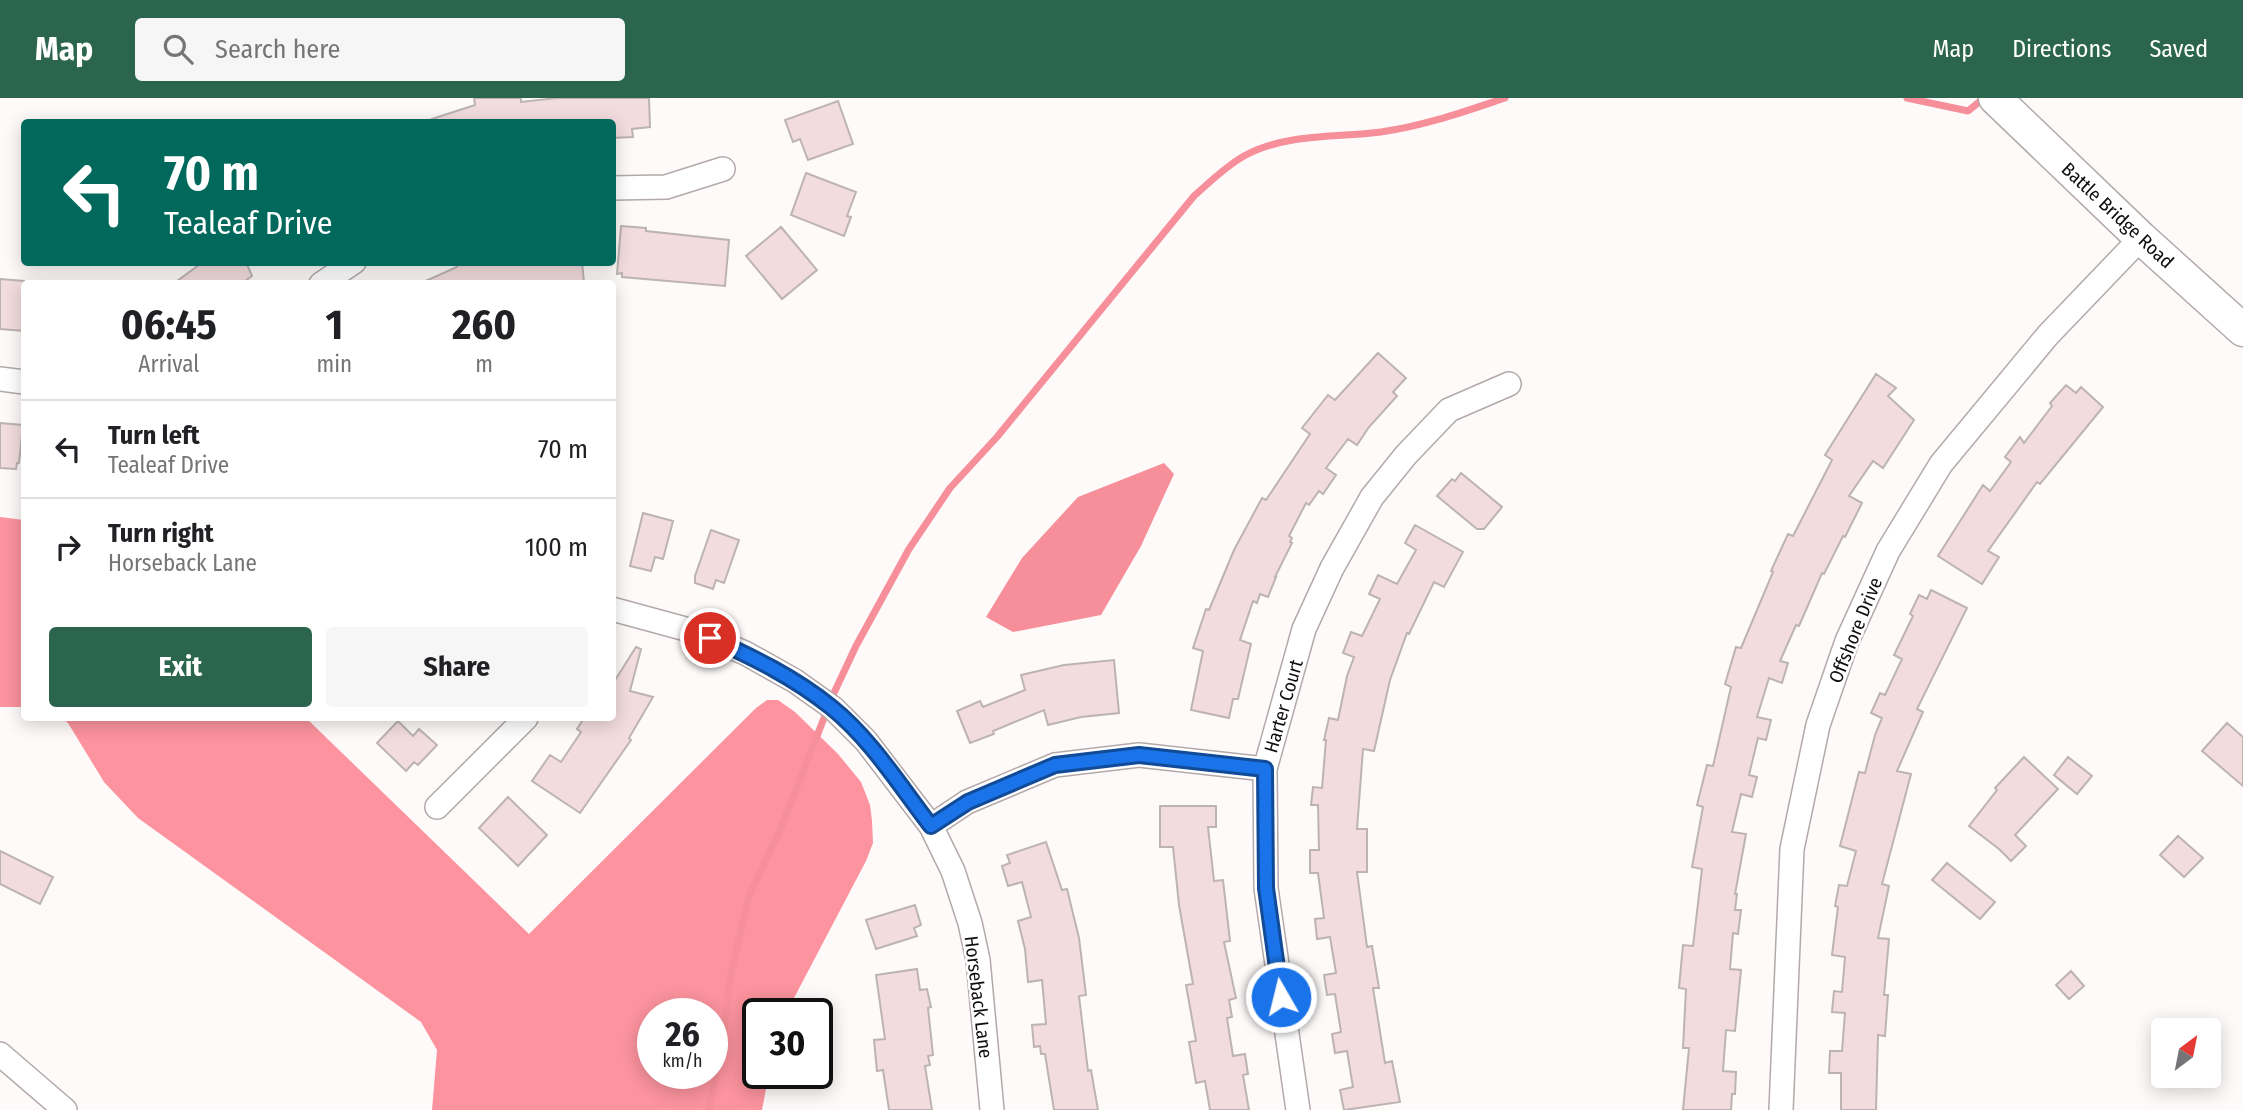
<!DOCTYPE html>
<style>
body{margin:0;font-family:"Fira Sans Condensed",sans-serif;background:#f6f6f6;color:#202124;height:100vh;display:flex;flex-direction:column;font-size:26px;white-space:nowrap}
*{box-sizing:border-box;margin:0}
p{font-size:23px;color:#757577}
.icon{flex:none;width:38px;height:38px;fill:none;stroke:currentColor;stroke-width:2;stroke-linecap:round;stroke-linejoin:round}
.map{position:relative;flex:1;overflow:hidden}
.side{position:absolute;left:21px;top:182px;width:595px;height:441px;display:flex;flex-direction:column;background:#fff;border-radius:7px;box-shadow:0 4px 18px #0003}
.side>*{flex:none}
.top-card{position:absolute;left:21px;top:21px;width:595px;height:147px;border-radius:7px;box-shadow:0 4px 18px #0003;background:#00695c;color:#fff;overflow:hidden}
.needle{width:46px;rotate:32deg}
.buttons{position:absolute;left:2151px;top:920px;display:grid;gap:14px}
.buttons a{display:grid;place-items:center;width:70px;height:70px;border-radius:7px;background:#fff;box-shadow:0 4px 18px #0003;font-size:35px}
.speed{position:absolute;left:637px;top:900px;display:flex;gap:14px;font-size:35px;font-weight:700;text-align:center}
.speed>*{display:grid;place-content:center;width:91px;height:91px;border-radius:50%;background:#fff;box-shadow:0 4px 18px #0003;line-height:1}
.speed small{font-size:18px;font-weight:400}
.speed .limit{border:4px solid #111;border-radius:10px;background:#fff;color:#111}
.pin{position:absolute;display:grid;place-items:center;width:60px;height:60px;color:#fff;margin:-30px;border:4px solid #fff;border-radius:50%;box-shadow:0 2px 7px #0007}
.me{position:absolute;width:77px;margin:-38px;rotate:352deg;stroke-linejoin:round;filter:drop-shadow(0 0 5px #0008)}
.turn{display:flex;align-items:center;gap:24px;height:147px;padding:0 28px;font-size:32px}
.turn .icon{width:91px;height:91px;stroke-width:2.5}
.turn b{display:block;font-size:49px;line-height:60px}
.eta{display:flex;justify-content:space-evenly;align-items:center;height:119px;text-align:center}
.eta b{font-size:42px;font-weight:700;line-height:49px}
.cta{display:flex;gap:14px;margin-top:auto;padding:14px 28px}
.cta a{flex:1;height:80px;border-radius:7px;background:#2c654d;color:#fff;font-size:28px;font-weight:700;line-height:80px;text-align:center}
.cta a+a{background:#f6f6f6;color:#202124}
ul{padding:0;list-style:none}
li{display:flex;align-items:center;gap:21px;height:98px;padding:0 28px;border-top:2px solid #e0e0e0}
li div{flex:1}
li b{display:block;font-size:26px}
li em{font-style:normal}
header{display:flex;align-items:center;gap:42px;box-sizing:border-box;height:98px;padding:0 35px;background:#2c654d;color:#fff}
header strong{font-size:33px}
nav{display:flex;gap:38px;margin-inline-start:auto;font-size:24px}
.search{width:490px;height:63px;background:#f6f6f6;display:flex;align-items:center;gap:18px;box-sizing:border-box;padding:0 24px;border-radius:7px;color:#757577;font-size:26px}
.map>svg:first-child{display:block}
</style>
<header>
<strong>Map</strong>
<div class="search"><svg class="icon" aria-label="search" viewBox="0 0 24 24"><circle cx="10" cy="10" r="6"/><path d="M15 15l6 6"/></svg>Search here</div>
<nav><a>Map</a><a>Directions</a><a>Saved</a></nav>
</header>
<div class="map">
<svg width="2243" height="1012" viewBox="0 0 2243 1012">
<rect width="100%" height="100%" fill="#fefafa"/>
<path fill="#fc939e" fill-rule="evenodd" d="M 0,419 L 24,422 L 24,609 L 0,609 Z
M 767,602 L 778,602 L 795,614 L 838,656 L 861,684 L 870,707 L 872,723 L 873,745 L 866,763 L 794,900 L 788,915 L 758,915 L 758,975 L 769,975 L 762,1012 L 432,1012 L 437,952 L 421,924 L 138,720 L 104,684 L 68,625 L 62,620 L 306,620 L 529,836 L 756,610 ZM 653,915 L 712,915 L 712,975 L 653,975 Z"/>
<path fill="#f68f99" d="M 1164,365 L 1174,376 L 1141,448 L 1101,517 L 1013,534 L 986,519 L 1022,460 L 1078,399 Z"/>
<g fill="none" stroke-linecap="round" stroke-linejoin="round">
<path stroke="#f68f99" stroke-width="7" d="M 1907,0 L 1968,13 L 1984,0
M 709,1012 L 724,932 L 730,880 L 749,798 L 781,730 L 833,597 L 856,548 L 909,451 L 950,390 L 997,339 L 1194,98 C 1210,84 1226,68 1244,58 C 1286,35 1335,40 1381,34 C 1424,28 1463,14 1505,0"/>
</g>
<path fill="#f3dcde" stroke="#bdb3b3" stroke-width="2" d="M 474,0 L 521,0 L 521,4 L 557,0 L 649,0 L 650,29 L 632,31 L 633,39 L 612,40 L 612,24 L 433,24 L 432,21 L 475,7 Z
M 838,3 L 853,46 L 808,62 L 800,41 L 793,44 L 785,22 Z
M 806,75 L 856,94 L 847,118 L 851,119 L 844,138 L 791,117 Z
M 621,128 L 646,130 L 646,133 L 729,142 L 725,188 L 622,179 L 622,175 L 617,176 Z
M 781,129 L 817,172 L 782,201 L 746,158 Z
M 203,164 L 246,164 L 252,178 L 241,186 L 173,186 Z
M 456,164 L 582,164 L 584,184 L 419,186 L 457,169 Z
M 0,181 L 24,183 L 24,233 L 0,231 Z
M 1378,255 L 1406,280 L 1393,294 L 1397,298 L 1369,329 L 1357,347 L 1348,341 L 1326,370 L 1336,377 L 1323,396 L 1319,393 L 1309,407 L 1306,405 L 1289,438 L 1292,440 L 1290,444 L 1292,445 L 1275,479 L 1276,479 L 1268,499 L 1260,496 L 1257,505 L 1253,503 L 1240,542 L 1251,546 L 1238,601 L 1233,601 L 1229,620 L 1191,612 L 1203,553 L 1193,550 L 1206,511 L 1209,512 L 1234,452 L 1262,400 L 1266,402 L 1310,336 L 1302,330 L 1328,297 L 1335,302 Z
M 1876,276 L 1896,290 L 1888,298 L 1914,322 L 1883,370 L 1873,363 L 1849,398 L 1862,405 L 1845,439 L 1843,438 L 1824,476 L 1822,475 L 1799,528 L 1796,527 L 1780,563 L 1788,565 L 1782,585 L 1769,580 L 1757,619 L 1771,622 L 1766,642 L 1758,640 L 1749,677 L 1757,679 L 1752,699 L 1741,696 L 1732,734 L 1746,736 L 1735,796 L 1737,796 L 1735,812 L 1741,812 L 1738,836 L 1733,835 L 1730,871 L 1741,872 L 1735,933 L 1726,932 L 1723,973 L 1736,974 L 1735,996 L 1732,996 L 1731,1012 L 1683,1012 L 1689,950 L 1683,950 L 1686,891 L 1679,890 L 1683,847 L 1693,848 L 1702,771 L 1692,769 L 1703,709 L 1697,707 L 1707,667 L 1713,668 L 1731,589 L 1725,586 L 1736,549 L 1741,550 L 1773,474 L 1771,473 L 1788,436 L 1793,438 L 1832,362 L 1825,357 Z
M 2066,287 L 2076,295 L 2081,289 L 2103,309 L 2040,386 L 2037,384 L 1988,453 L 1999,459 L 1982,486 L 1938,458 L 1983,387 L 1990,393 L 2011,364 L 2005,359 L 2020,339 L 2024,345 L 2052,308 L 2050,305 Z
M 0,325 L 23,327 L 19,365 L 17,365 L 16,371 L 0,370 Z
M 1461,375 L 1502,409 L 1484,431 L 1477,431 L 1437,398 L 1452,381 L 1455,383 Z
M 643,415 L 673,423 L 663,461 L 655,459 L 651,473 L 630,468 Z
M 1415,427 L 1463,454 L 1444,489 L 1434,484 L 1409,536 L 1407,535 L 1390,582 L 1374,653 L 1363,651 L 1357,731 L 1367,731 L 1367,774 L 1357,774 L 1367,849 L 1372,848 L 1379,890 L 1373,890 L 1385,965 L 1392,963 L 1400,1004 L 1344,1012 L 1340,992 L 1353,989 L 1347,953 L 1335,955 L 1332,936 L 1341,934 L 1335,896 L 1327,897 L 1324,877 L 1336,875 L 1330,839 L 1317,841 L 1315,821 L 1324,820 L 1318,775 L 1310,775 L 1310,752 L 1319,752 L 1318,707 L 1311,707 L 1313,689 L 1322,690 L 1326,642 L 1324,642 L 1329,620 L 1338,622 L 1347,578 L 1354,559 L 1343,555 L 1351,534 L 1362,538 L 1380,501 L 1369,496 L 1378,477 L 1397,486 L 1416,452 L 1405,445 Z
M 711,432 L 739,442 L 724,485 L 716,482 L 713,491 L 695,485 L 695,478 Z
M 1931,492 L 1967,510 L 1917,611 L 1923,614 L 1897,673 L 1911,676 L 1882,786 L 1889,788 L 1878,840 L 1889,841 L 1884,897 L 1888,897 L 1885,938 L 1878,937 L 1876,1012 L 1841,1012 L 1841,975 L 1829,975 L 1830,953 L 1842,953 L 1845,915 L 1832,914 L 1834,893 L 1842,894 L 1845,859 L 1832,857 L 1838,809 L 1835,808 L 1839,787 L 1847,788 L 1856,753 L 1840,748 L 1859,674 L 1865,675 L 1875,637 L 1882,620 L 1871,615 L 1880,595 L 1885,597 L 1902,561 L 1894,557 L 1913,518 L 1910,516 L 1919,497 L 1927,501 Z
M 636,549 L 641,551 L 630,593 L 653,599 L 629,640 L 631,642 L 580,715 L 532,683 L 550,657 L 561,664 L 581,634 L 577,631 L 584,620 L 612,620 L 612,587 Z
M 1114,562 L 1119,615 L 1081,619 L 1048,627 L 1044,612 L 993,633 L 994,636 L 970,645 L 957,613 L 980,603 L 983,609 L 1025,592 L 1021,577 L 1064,567 Z
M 398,623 L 413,638 L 419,631 L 437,647 L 418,667 L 414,664 L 406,673 L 377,645 Z
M 2227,625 L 2243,639 L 2243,688 L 2202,653 Z
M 2024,659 L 2058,691 L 2015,737 L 2026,748 L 2011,763 L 1999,751 L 1969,728 L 1997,692 L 1995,690 Z
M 2068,659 L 2092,678 L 2077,696 L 2054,677 Z
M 508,699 L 547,737 L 518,768 L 479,730 Z
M 1160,708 L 1216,708 L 1216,729 L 1208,729 L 1214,783 L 1223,782 L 1230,843 L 1224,844 L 1236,900 L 1229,902 L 1232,919 L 1227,920 L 1233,958 L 1245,956 L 1248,976 L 1243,977 L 1249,1012 L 1210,1012 L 1205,983 L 1196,985 L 1189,944 L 1196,943 L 1186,887 L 1193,886 L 1179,807 L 1173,749 L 1160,749 Z
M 2178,738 L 2203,760 L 2184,779 L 2160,757 Z
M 1046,744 L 1062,792 L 1067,791 L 1079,840 L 1086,897 L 1079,898 L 1088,973 L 1091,972 L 1098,1012 L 1054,1012 L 1045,956 L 1041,956 L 1040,948 L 1034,949 L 1032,927 L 1046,926 L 1042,882 L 1028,884 L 1025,851 L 1018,823 L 1031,819 L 1022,784 L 1008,788 L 1002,768 L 1010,765 L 1007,757 Z
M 0,753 L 53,779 L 40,806 L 0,786 Z
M 1947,765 L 1995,804 L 1980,821 L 1932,782 Z
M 915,807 L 921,827 L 914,830 L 917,838 L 876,851 L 866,822 Z
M 917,871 L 920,892 L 927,891 L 931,909 L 928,910 L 933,957 L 928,958 L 930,967 L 925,968 L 932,1012 L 889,1012 L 883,972 L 877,973 L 874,942 L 885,941 L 876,877 Z
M 2071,873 L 2084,888 L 2069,901 L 2056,887 Z"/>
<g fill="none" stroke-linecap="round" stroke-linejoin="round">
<g stroke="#b4a9aa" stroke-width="26">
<path id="street" d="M 612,90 L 666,89 L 723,71
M 321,186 L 354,164
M 0,281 L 24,284
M 612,511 L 693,533 L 745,555 L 795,583 L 833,610 L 866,643 L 931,728 L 953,773 L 970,825 L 978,862 L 992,1012
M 437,709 L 526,620
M 931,728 L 967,704 L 1055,667 L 1139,657 L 1265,671
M 0,956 L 65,1012
M 1298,1012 L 1266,790 L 1265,671 L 1304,531 L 1332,470 L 1372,399 L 1406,357 L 1449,312 L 1509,286
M 1781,1012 L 1792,751 L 1818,627 L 1847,543 L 1888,453 L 1941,366 L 2048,237 L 2141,140"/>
</g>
<g stroke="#b4a9aa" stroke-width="35">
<path id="secondary" d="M 1995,0 L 2141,140 L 2243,232"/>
</g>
<use href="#street" stroke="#fff" stroke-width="23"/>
<use href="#secondary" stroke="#fff" stroke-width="32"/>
</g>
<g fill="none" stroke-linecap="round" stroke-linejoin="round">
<g stroke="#114b97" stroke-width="18">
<path id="route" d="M 710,540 C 753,559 795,580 831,609 C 871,641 900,688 931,728 L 968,704 L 1055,667 L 1139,657 L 1265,671 L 1266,790 L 1281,899"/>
</g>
<use href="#route" stroke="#1a73e8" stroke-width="12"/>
</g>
<g text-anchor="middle" stroke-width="5" stroke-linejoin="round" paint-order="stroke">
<g font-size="19" fill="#100d0d" stroke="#fff">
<text transform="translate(2118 117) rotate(43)" y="7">Battle Bridge Road</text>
<text transform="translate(1855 532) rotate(-68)" y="7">Offshore Drive</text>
<text transform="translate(1283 608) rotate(-74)" y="7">Harter Court</text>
<text transform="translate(979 899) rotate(83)" y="7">Horseback Lane</text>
</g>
</g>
</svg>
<div class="buttons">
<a><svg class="needle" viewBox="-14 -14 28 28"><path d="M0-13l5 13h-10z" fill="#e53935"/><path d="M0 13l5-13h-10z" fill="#757577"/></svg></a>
</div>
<div class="speed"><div>26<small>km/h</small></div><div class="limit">30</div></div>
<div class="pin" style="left:710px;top:540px;background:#d93025"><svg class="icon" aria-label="arrive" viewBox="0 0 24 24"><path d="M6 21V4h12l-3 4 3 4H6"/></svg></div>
<svg class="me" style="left:1281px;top:899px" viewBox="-20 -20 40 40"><circle r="17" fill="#1a73e8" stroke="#fff" stroke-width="3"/><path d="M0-11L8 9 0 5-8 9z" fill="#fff"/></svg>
<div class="top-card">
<div class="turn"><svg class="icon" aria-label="left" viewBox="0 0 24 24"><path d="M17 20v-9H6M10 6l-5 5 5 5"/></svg><div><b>70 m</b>Tealeaf Drive</div></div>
</div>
<section class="side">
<div class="eta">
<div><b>06:45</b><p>Arrival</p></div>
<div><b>1</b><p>min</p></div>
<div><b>260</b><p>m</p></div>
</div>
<ul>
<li><svg class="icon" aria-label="left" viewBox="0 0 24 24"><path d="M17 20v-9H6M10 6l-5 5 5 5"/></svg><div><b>Turn left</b><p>Tealeaf Drive</p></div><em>70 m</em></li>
<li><svg class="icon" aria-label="right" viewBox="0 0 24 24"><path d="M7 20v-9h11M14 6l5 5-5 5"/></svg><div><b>Turn right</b><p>Horseback Lane</p></div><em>100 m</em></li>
</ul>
<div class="cta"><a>Exit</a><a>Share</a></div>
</section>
</div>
